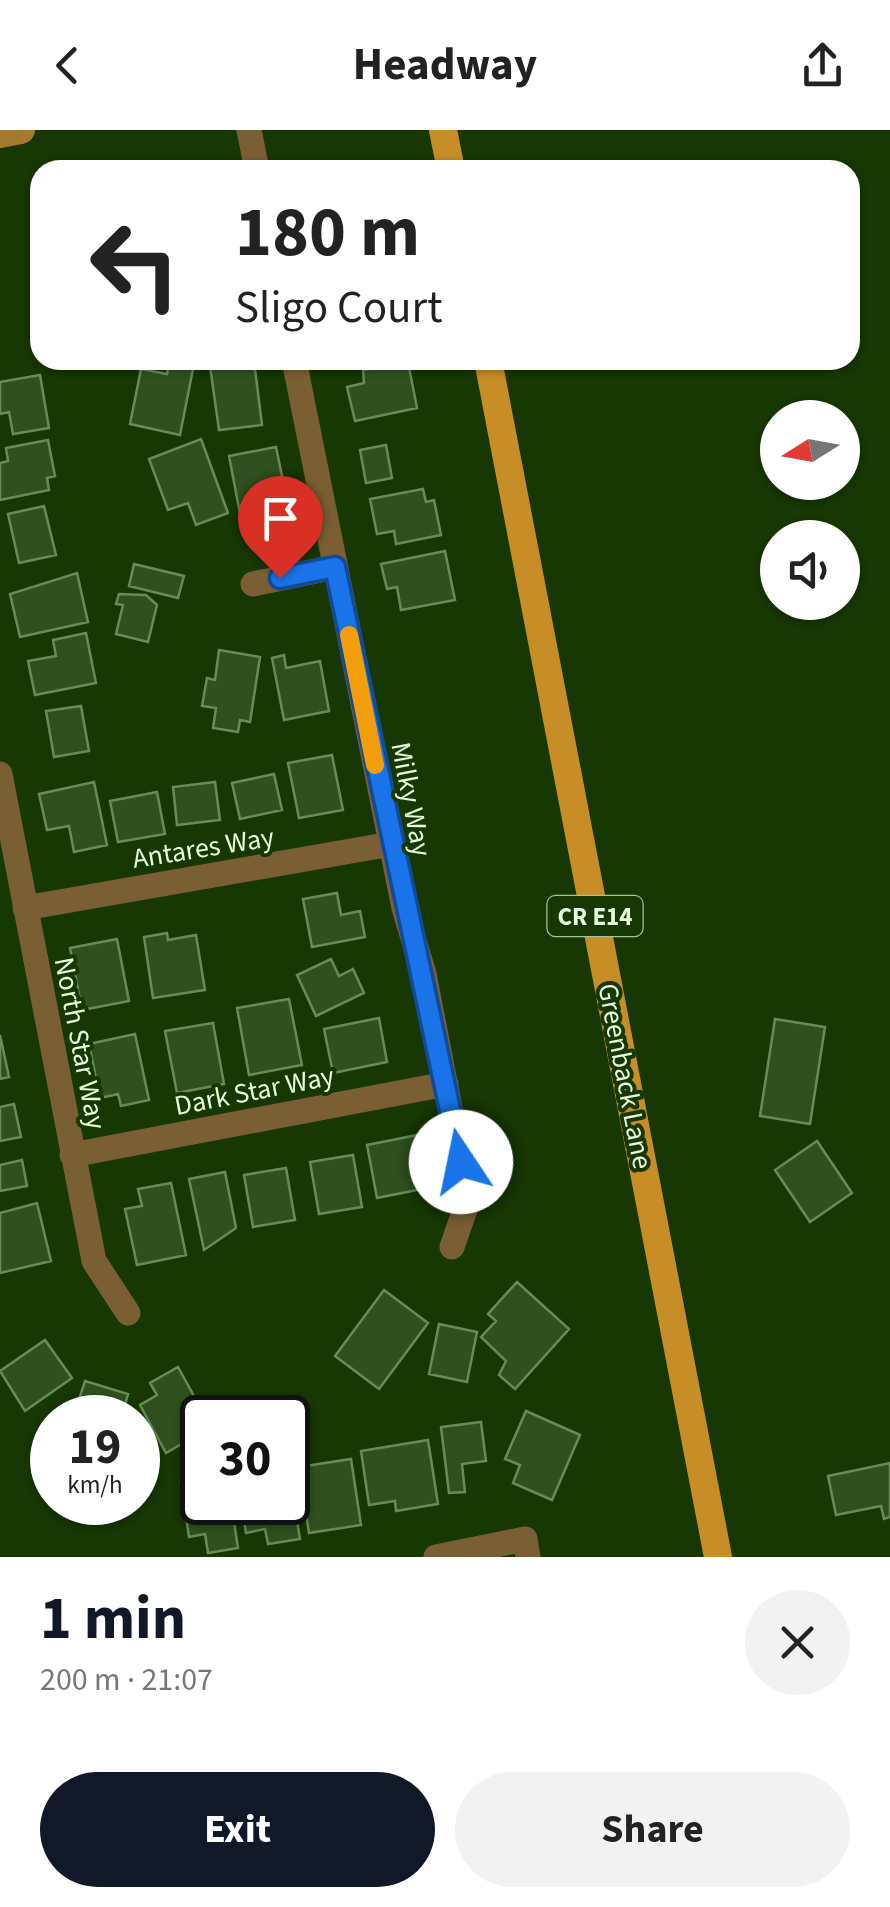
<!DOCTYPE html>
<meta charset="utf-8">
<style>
body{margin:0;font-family:"Source Sans 3",sans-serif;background:#f2f2f2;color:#222;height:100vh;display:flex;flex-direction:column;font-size:38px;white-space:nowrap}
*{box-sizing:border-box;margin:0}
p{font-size:32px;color:#767676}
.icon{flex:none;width:55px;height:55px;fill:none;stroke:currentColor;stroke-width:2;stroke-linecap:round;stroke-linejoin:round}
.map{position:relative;height:1427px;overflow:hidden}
.sheet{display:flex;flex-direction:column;background:#fff;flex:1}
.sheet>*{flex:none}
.hud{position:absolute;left:30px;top:30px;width:830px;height:210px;border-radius:30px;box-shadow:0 2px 8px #0004;background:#fff;color:#222;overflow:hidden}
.needle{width:65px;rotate:259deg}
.tools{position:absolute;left:760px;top:270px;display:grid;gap:20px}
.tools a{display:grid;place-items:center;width:100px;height:100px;border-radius:50%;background:#fff;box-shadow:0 2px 8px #0004;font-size:50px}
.speed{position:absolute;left:30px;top:1265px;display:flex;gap:20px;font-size:50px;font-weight:700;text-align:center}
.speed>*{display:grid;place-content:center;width:130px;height:130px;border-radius:50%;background:#fff;box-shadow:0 2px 8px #0004;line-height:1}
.speed small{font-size:25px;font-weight:400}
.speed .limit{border:5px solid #111;border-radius:15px;background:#fff;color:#111}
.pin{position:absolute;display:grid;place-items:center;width:85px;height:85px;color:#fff;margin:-102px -42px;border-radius:50% 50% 50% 0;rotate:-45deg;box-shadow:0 0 10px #0007}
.pin .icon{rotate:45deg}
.me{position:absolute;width:110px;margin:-55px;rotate:349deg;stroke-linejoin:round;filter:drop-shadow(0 0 8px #0008)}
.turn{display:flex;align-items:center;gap:35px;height:210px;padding:0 40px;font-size:45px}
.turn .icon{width:130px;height:130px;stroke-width:2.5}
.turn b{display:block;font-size:70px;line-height:85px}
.round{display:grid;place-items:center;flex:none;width:105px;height:105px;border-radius:52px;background:#f2f2f2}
.overview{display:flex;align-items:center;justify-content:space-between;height:170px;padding:0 40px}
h1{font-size:60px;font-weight:700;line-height:75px;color:#111827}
.action{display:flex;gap:20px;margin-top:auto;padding:20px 40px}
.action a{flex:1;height:115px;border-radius:60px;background:#111827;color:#fff;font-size:40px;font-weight:700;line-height:115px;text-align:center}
.action a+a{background:#f2f2f2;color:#222}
header{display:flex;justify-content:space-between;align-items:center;height:130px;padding:0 40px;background:#fff;font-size:45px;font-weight:700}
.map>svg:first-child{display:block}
</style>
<header><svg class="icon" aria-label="back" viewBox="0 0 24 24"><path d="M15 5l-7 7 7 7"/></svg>Headway<svg class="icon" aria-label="share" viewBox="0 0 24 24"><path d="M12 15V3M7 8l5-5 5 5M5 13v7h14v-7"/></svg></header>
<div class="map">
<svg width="890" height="1427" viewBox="0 0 890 1427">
<rect width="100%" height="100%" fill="#173703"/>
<path fill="#30511f" stroke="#688c58" stroke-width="2.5" d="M 254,231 L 262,295 L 219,300 L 210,236 Z
M 408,232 L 417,278 L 355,291 L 347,257 L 364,253 L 363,240 Z
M 169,234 L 193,239 L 180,305 L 130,294 L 141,239 L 167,244 Z
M 40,245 L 49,298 L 13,304 L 9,282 L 0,284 L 0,252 Z
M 201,309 L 228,383 L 196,395 L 188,373 L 168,380 L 149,329 Z
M 48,310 L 55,346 L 47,348 L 49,360 L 0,370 L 0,333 L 8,331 L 6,318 Z
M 386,315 L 392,348 L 366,353 L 360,320 Z
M 276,317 L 287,370 L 270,374 L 266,384 L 241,389 L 229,326 Z
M 423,359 L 426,372 L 434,370 L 441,405 L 396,414 L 394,401 L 377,404 L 370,369 Z
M 44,376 L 56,425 L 19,433 L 8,384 Z
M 445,421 L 455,470 L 401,480 L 397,457 L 387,459 L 381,434 Z
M 134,434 L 184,446 L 178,468 L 129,456 Z
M 77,443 L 88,492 L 20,507 L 10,464 Z
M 119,464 L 146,465 L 157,475 L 148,512 L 116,504 L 123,475 L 116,474 Z
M 86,503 L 96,553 L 35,565 L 28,531 L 56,526 L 53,510 Z
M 219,520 L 260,527 L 250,592 L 240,590 L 238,602 L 213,598 L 216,578 L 202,576 L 207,548 L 215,550 Z
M 284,525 L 286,538 L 320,531 L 329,581 L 284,590 L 272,528 Z
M 81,576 L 89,621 L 54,627 L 46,581 Z
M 332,625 L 343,680 L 299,688 L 288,633 Z
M 274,644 L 282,680 L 240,689 L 232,653 Z
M 94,652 L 107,715 L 74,722 L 69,696 L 47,700 L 39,664 Z
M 215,652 L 220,690 L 177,695 L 173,657 Z
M 157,662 L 165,704 L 118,712 L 110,671 Z
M 337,763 L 341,785 L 360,781 L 365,807 L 312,817 L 303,769 Z
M 167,803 L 168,810 L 196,805 L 205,860 L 153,868 L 144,807 Z
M 117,809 L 129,871 L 82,880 L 70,818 Z
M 331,829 L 339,846 L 353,839 L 364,863 L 316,886 L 297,845 Z
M 289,869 L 302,935 L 249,945 L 237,878 Z
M 379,888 L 387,932 L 333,943 L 324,899 Z
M 775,889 L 825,897 L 810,994 L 760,986 Z
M 213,893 L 224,954 L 177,963 L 165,901 Z
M 135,904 L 149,970 L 121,976 L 118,964 L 100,968 L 89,914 Z
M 0,905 L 9,947 L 0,949 Z
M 14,974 L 21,1007 L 0,1011 L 0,977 Z
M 422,1004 L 432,1057 L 377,1068 L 367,1015 Z
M 817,1011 L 852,1063 L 810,1092 L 775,1040 Z
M 353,1025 L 362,1077 L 319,1084 L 310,1032 Z
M 22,1030 L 27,1056 L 0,1061 L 0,1035 Z
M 286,1038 L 295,1090 L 253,1097 L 244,1045 Z
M 225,1042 L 236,1098 L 204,1120 L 189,1049 Z
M 171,1053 L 186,1125 L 137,1135 L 125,1079 L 142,1076 L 138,1059 Z
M 37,1073 L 51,1131 L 0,1143 L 0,1083 Z
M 517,1152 L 569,1199 L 515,1259 L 499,1245 L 506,1231 L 481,1207 L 496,1191 L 488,1184 Z
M 384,1160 L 428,1193 L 379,1259 L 335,1226 Z
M 439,1194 L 477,1202 L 467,1252 L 429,1244 Z
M 45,1210 L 72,1248 L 25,1281 L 0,1241 Z
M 178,1237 L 206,1288 L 202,1302 L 166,1323 L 140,1275 L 157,1265 L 150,1253 Z
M 85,1251 L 128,1264 L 121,1288 L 73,1288 Z
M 526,1281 L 580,1305 L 552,1370 L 513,1353 L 520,1335 L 505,1329 Z
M 481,1292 L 486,1331 L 462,1334 L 465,1362 L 449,1363 L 441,1297 Z
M 428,1310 L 438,1374 L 396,1381 L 395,1371 L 369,1375 L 361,1321 Z
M 351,1329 L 361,1395 L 309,1403 L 299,1337 Z
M 890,1333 L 890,1387 L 884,1389 L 881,1376 L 836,1385 L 828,1346 Z
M 288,1336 L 300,1409 L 268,1414 L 265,1399 L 246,1403 L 241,1372 L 288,1372 Z
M 202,1349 L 202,1372 L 231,1372 L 238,1418 L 208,1423 L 205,1404 L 189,1407 L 181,1352 Z"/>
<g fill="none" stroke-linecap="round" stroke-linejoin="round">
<path stroke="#7b5f34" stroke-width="25" d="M 249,0 L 257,40
M 294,230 L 404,778 L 424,844 L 468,1071 L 452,1117
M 253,454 L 335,437
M 0,644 L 94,1131 L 128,1183
M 25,778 L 391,714
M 72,1025 L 446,954
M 436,1427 L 525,1409 L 528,1427"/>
<path stroke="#a67930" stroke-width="28" d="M 0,4 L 21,0"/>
<path stroke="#c78d27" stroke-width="28" d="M 443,0 L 451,40
M 488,230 L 718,1427"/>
</g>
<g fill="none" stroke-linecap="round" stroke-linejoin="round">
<g stroke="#114b97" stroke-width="25">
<path id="route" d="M 280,448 L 335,437 L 461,1032"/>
</g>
<use href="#route" stroke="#1a73e8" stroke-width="18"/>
<path stroke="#f59e0b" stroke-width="18" d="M 349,505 L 375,635"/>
</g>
<g text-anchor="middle" stroke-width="8" stroke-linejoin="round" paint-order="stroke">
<rect fill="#173703" stroke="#a9c19e" stroke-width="2.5" x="547.5" y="766" width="95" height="40" rx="8"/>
<g font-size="25" font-weight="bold" fill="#e8fce0">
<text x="595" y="795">CR E14</text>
</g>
<g font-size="28" fill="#e8fce0" stroke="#173703">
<text transform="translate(412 669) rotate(79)" y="10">Milky Way</text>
<text transform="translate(203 717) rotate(-9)" y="10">Antares Way</text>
<text transform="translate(81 913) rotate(79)" y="10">North Star Way</text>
<text transform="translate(626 946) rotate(79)" y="10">Greenback Lane</text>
<text transform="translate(254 960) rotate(-11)" y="10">Dark Star Way</text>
</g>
</g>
</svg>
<div class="tools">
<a><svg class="needle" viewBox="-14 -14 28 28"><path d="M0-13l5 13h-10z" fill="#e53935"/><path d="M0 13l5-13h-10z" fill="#767676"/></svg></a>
<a><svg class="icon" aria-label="sound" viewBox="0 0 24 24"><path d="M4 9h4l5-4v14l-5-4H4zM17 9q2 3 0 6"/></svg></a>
</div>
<div class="speed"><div>19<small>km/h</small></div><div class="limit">30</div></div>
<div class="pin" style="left:280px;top:448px;background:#d93025"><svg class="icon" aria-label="arrive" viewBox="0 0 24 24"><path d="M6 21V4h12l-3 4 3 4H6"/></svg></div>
<svg class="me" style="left:461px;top:1032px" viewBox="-20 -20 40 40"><circle r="19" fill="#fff"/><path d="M0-13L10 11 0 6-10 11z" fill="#1a73e8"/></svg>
<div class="hud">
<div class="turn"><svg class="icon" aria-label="left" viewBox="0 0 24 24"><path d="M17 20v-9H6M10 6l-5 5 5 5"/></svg><div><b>180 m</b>Sligo Court</div></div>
</div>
</div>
<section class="sheet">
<div class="overview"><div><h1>1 min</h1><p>200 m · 21:07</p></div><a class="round"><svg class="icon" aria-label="close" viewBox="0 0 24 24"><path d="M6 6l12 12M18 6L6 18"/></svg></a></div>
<div class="action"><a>Exit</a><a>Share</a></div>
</section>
